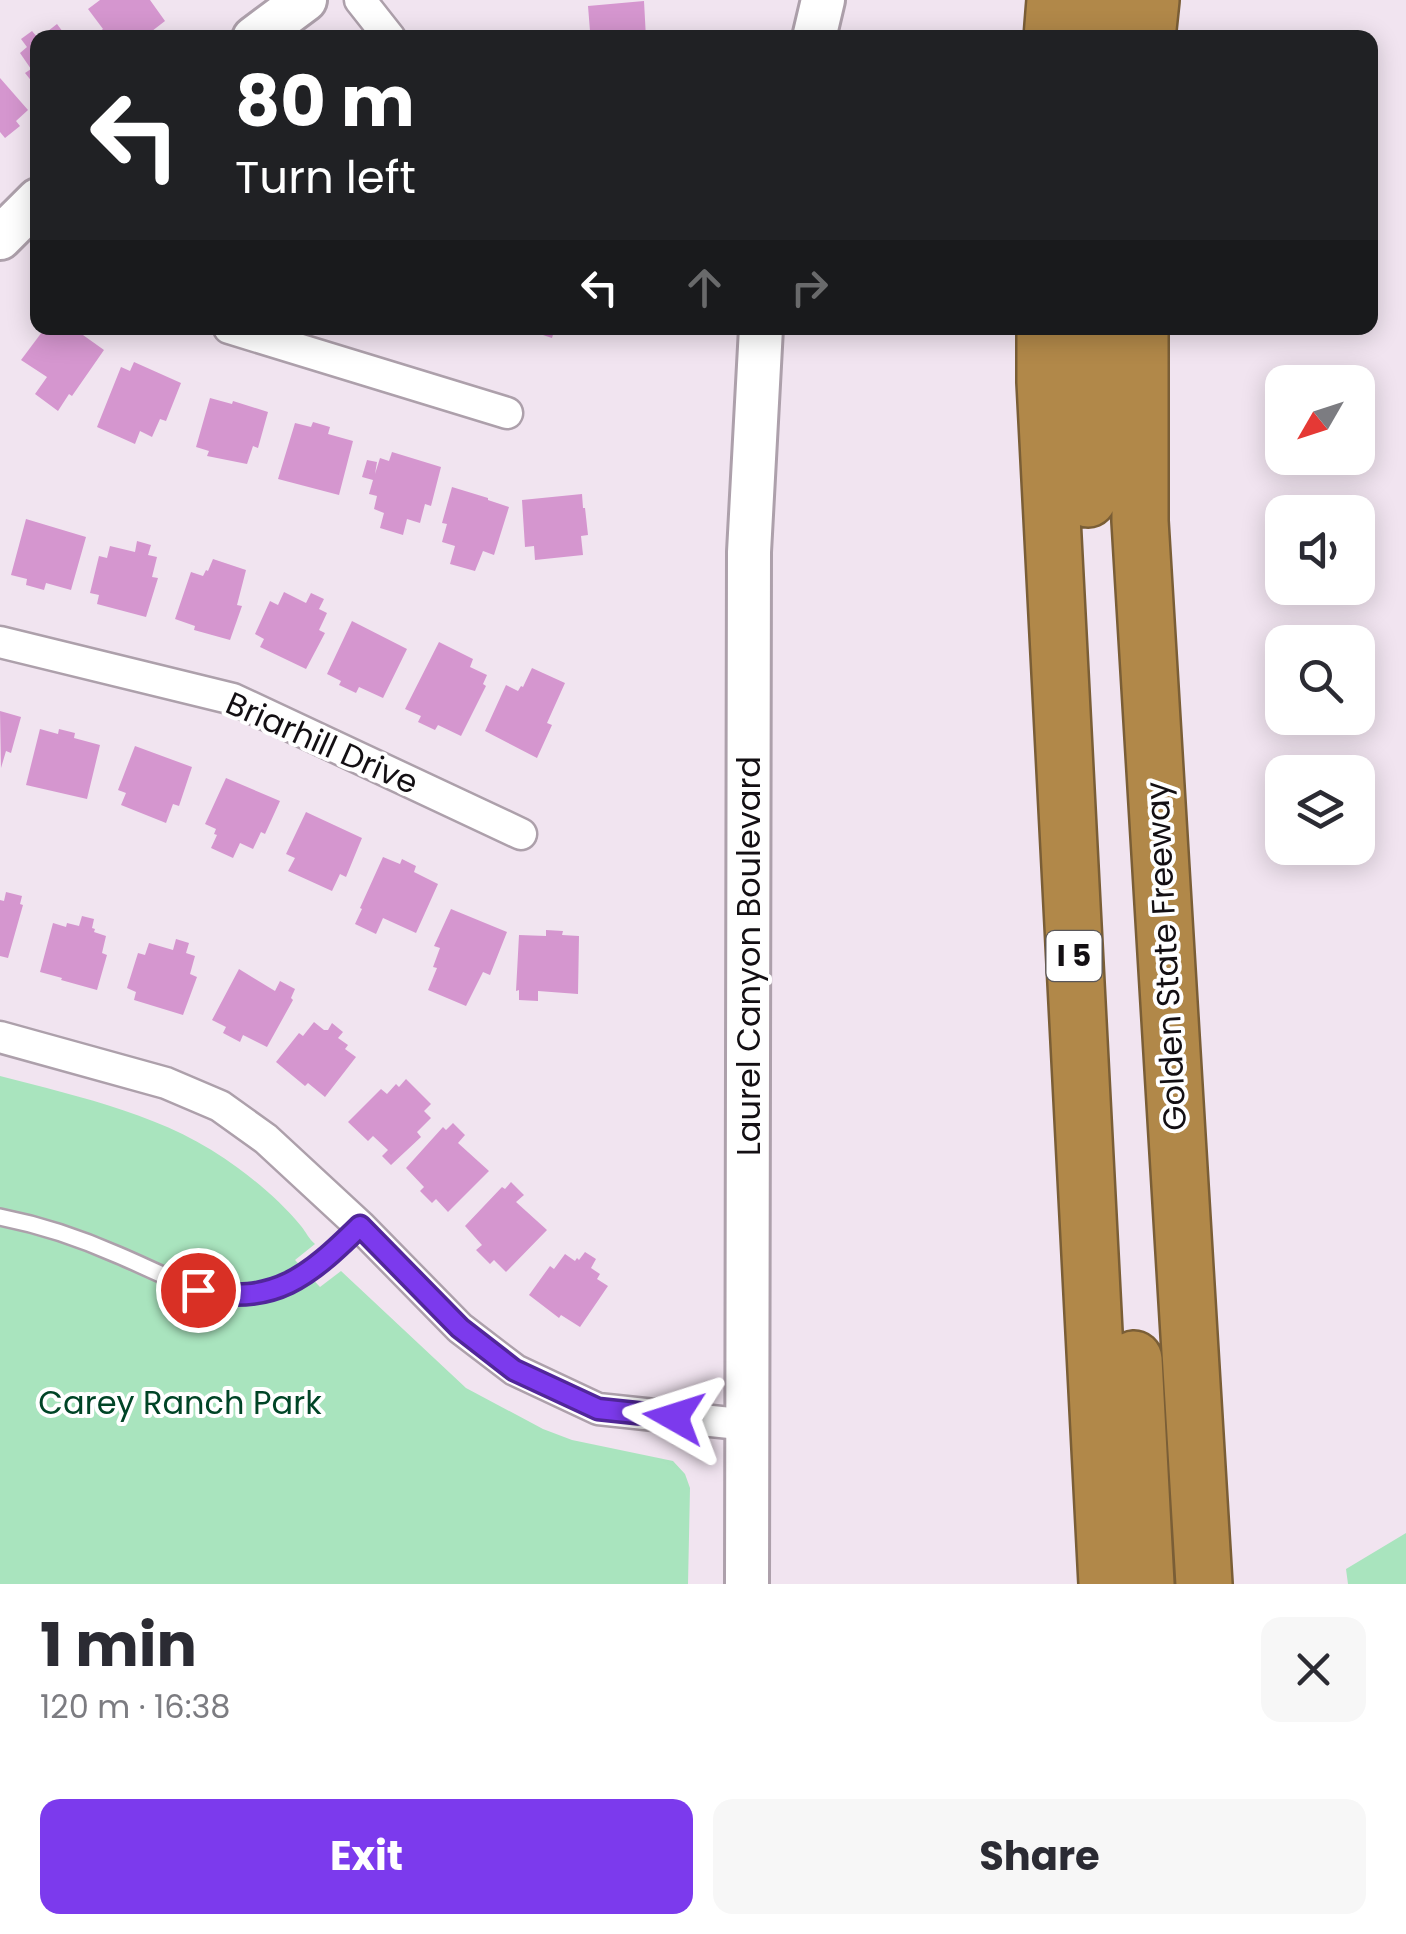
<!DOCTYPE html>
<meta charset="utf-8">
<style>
body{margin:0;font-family:Poppins,sans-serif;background:#f7f7f7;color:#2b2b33;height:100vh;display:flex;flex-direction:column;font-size:38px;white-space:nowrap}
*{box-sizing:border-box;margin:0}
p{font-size:32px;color:#7c7c81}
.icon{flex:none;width:55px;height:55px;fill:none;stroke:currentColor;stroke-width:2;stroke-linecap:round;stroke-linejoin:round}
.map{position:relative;height:1584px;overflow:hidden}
.details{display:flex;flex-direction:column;background:#fff;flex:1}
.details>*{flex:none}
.hud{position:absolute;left:30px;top:30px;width:1348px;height:305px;border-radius:20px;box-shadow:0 5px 25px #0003;background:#202124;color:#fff;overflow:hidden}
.needle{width:65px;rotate:231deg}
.fabs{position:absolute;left:1265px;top:365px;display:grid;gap:20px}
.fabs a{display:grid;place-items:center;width:110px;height:110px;border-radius:20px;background:#fff;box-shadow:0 5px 25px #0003;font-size:50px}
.pin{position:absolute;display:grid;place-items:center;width:85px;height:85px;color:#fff;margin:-42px;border:5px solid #fff;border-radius:50%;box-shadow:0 2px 10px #0007}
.me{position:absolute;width:110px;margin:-55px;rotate:276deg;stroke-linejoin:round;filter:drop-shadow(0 0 8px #0008)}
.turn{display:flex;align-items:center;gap:35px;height:210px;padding:0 40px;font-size:45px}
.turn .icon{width:130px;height:130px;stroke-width:2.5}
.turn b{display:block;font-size:70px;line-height:85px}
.lanes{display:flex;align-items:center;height:95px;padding:0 40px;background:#0003;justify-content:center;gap:50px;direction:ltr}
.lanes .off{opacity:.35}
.round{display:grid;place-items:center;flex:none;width:105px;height:105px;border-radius:20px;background:#f7f7f7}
.head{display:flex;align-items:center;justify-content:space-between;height:170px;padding:0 40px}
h1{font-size:60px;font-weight:700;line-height:75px}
.button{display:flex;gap:20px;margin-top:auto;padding:20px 40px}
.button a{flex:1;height:115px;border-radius:20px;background:#7c3aed;color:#fff;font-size:40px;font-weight:700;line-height:115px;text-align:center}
.button a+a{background:#f7f7f7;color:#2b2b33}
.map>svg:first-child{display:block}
</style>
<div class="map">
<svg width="1406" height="1584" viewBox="0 0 1406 1584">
<rect width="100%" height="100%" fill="#f1e4f0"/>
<path fill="#a9e4be" d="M 0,1076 C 83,1098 168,1115 238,1168 C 260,1184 284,1205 301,1226 C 306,1232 309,1239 315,1244 L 295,1260 L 320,1287 L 341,1271 L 466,1388 L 543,1429 L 572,1440 L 673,1461 L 685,1474 L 690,1488 L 688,1584 L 0,1584 Z
M 1406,1533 L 1406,1584 L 1348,1584 L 1346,1569 Z"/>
<path fill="#d596cf" d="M 100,0 L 150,0 L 165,21 L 143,38 L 103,38 L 99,32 L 103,29 L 88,9 Z
M 644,1 L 646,38 L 585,38 L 585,31 L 590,31 L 588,6 Z
M 57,24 L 66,36 L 73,30 L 78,38 L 39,38 Z
M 32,31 L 38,38 L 38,89 L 25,73 L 31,69 L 20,53 L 27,47 L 21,39 Z
M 0,78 L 28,110 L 16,121 L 20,126 L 5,138 L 0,132 Z
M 45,328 L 88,328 L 83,335 L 104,350 L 72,396 L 69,394 L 58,411 L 35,394 L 47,377 L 21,360 Z
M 522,328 L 555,328 L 552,338 Z
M 134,362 L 181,383 L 166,421 L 160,419 L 152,437 L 140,431 L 135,444 L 97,427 L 121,367 L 130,371 Z
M 210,398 L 232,404 L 233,401 L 268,412 L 258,448 L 253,446 L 247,464 L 207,456 L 209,451 L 196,447 Z
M 313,422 L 330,427 L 328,434 L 353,441 L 339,495 L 278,479 L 295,423 L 311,427 Z
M 392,452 L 441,467 L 431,506 L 425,504 L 420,523 L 407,519 L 403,535 L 380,528 L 384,513 L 374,509 L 377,496 L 369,494 L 373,480 L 362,477 L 367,460 L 377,462 L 375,474 L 380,458 L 389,461 Z
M 452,487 L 488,498 L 488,500 L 509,507 L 494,555 L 483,551 L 475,571 L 450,564 L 455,546 L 442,542 L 447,524 L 442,523 Z
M 582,494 L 583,508 L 585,508 L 588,535 L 581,536 L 583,555 L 535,560 L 534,546 L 525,547 L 522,500 Z
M 26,519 L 86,537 L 71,590 L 46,583 L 44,590 L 26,585 L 27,579 L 11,575 Z
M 137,541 L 151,545 L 148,555 L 157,557 L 152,577 L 158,578 L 146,617 L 97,604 L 99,595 L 90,593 L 99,556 L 107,558 L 110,546 L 135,552 Z
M 213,559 L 246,570 L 237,605 L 242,606 L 230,640 L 194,630 L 195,626 L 175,619 L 191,572 L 203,576 L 206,570 L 208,571 Z
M 284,592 L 306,603 L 311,593 L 324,599 L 319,609 L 327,613 L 319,630 L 325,633 L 306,669 L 260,647 L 264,639 L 255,634 L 270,601 L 278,605 Z
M 352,621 L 407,649 L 383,698 L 359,687 L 356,693 L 339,685 L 341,681 L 327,674 Z
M 439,642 L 473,659 L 470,667 L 487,675 L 483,684 L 486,686 L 461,736 L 438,725 L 435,730 L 418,722 L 421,716 L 405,709 Z
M 532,668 L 565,683 L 547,723 L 552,725 L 537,758 L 485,731 L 506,685 L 518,691 L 521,686 L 523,687 Z
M 0,711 L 21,717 L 11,753 L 6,751 L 1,768 Z
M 40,729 L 58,734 L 59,729 L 75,733 L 74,738 L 100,745 L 87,799 L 26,785 Z
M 135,746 L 192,767 L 179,806 L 173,804 L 166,823 L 121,805 L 126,793 L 118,790 Z
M 226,778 L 280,801 L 265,834 L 261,832 L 253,849 L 240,843 L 233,858 L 211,848 L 217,835 L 214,834 L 216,829 L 205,824 Z
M 306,812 L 362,838 L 346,877 L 340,874 L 332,891 L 288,871 L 295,858 L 286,854 Z
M 383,857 L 400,864 L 402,859 L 416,866 L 414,872 L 438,884 L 416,933 L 383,918 L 376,934 L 355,924 L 362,909 L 360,908 Z
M 6,892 L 22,896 L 20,904 L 23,905 L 8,958 L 0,956 L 0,900 L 4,901 Z
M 451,909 L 507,932 L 490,975 L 483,972 L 466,1006 L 428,990 L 437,968 L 433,967 L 440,948 L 434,946 Z
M 82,916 L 94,919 L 92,928 L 95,929 L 94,932 L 106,936 L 102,953 L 107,955 L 97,990 L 61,980 L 62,978 L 40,972 L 53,923 L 66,927 L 67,923 L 79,926 Z
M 546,930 L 563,931 L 562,935 L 579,936 L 578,994 L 538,991 L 538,1001 L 519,1000 L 519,990 L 516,991 L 519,935 L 546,936 Z
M 176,939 L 189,943 L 186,953 L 195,956 L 190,974 L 197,977 L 183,1015 L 134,1000 L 136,992 L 127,988 L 138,953 L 145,955 L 149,943 L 173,950 Z
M 239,969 L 275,991 L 280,981 L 295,989 L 291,998 L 293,1000 L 267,1047 L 243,1035 L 240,1042 L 223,1033 L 226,1027 L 212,1020 Z
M 314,1022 L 324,1030 L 328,1030 L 332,1023 L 343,1032 L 338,1038 L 348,1045 L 345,1049 L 356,1057 L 325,1097 L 308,1083 L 305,1086 L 276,1062 L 299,1033 L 303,1036 Z
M 406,1079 L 431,1104 L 424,1111 L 431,1118 L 417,1132 L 421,1137 L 391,1165 L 382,1156 L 388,1150 L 373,1136 L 368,1141 L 348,1122 L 381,1089 L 387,1094 L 396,1084 L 399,1087 Z
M 453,1123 L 465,1135 L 458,1143 L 489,1171 L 448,1212 L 436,1199 L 432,1203 L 420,1191 L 424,1187 L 406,1168 L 443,1127 L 446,1130 Z
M 511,1182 L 524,1195 L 516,1202 L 547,1230 L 506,1272 L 494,1260 L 490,1264 L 476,1250 L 482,1245 L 465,1226 L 502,1187 L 505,1189 Z
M 585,1252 L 596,1259 L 591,1268 L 600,1274 L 597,1279 L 608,1286 L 580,1327 L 561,1315 L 559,1318 L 529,1295 L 550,1266 L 554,1269 L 565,1254 L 575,1261 L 577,1258 L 579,1260 Z"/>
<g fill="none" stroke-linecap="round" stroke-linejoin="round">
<g stroke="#ada0ab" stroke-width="20">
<path id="lane" d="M 0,1217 C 41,1225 80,1238 118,1255 C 189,1285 232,1319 309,1273 C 328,1261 344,1241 360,1226"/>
</g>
<g stroke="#ada0ab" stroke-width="35">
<path id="street" d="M 360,0 L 390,38
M 229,328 L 507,413
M 0,642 L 233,699 L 521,834
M 0,1037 L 166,1083 L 220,1106 L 266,1139 L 360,1226 L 460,1328 L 515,1370 L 598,1409 L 749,1425"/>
</g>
<g stroke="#ada0ab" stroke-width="48">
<path id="secondary" d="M 254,38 L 305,0
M 814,38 L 823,0
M 0,238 L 38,200
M 747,1584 L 749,552 L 761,328"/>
</g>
<g stroke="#7a5e36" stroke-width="60">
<path id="highway" d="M 1052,38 L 1055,0
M 1094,38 L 1096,0
M 1147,38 L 1151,0
M 1045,328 L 1045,382 L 1107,1584
M 1085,328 L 1088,499
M 1140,328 L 1140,521 L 1204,1584
M 1134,1359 L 1146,1584"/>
</g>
<use href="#lane" stroke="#fff" stroke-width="15"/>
<use href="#street" stroke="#fff" stroke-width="30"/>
<use href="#secondary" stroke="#fff" stroke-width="42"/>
<use href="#highway" stroke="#b18849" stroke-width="55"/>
</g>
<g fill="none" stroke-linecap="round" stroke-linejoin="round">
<g stroke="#51269a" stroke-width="25">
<path id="route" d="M 198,1290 C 274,1307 309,1276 360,1226 L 460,1328 L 514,1370 L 598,1409 L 674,1417"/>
</g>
<use href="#route" stroke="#7c3aed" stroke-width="18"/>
</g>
<g text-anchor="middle" stroke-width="8" stroke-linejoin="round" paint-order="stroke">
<rect fill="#fff" stroke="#5a575a" stroke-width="2.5" x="1046.5" y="931" width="55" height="50" rx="8"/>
<g font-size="30" font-weight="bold" fill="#130f13">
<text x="1074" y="966">I 5</text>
</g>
<g font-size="32" fill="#130f13" stroke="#fff">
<text transform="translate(322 743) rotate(24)" y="11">Briarhill Drive</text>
<text transform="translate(749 956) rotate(-90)" y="11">Laurel Canyon Boulevard</text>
<text transform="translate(1166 956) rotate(-93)" y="11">Golden State Freeway</text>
</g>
<g font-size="32" fill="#004426" stroke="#fff">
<text x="180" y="1414">Carey Ranch Park</text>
</g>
</g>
</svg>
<div class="fabs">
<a><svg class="needle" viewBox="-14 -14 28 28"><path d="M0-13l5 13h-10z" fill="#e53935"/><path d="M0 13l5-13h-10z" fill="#7c7c81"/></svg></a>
<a><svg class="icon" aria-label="sound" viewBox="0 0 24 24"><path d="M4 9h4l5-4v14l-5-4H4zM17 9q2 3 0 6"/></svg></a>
<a><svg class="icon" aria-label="search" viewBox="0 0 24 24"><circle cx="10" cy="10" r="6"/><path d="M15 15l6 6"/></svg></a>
<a><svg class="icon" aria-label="layers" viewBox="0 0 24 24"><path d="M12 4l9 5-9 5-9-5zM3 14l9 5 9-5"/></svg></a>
</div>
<div class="pin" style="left:198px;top:1290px;background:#d93025"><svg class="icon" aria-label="arrive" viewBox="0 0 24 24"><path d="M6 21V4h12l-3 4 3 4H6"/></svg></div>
<svg class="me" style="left:674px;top:1417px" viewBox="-20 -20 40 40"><path d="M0-17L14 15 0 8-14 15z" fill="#7c3aed" stroke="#fff" stroke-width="4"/></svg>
<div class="hud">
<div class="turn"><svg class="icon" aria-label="left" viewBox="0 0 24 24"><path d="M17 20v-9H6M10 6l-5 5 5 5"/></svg><div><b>80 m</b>Turn left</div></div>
<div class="lanes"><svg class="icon" aria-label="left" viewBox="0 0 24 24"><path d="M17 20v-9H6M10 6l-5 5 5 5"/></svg><svg class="icon off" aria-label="ahead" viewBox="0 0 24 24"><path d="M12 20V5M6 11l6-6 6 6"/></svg><svg class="icon off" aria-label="right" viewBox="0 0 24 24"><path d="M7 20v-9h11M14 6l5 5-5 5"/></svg></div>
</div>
</div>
<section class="details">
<div class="head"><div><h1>1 min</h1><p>120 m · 16:38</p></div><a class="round"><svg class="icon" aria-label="close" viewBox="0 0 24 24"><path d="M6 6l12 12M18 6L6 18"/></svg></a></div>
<div class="button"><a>Exit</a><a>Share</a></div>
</section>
